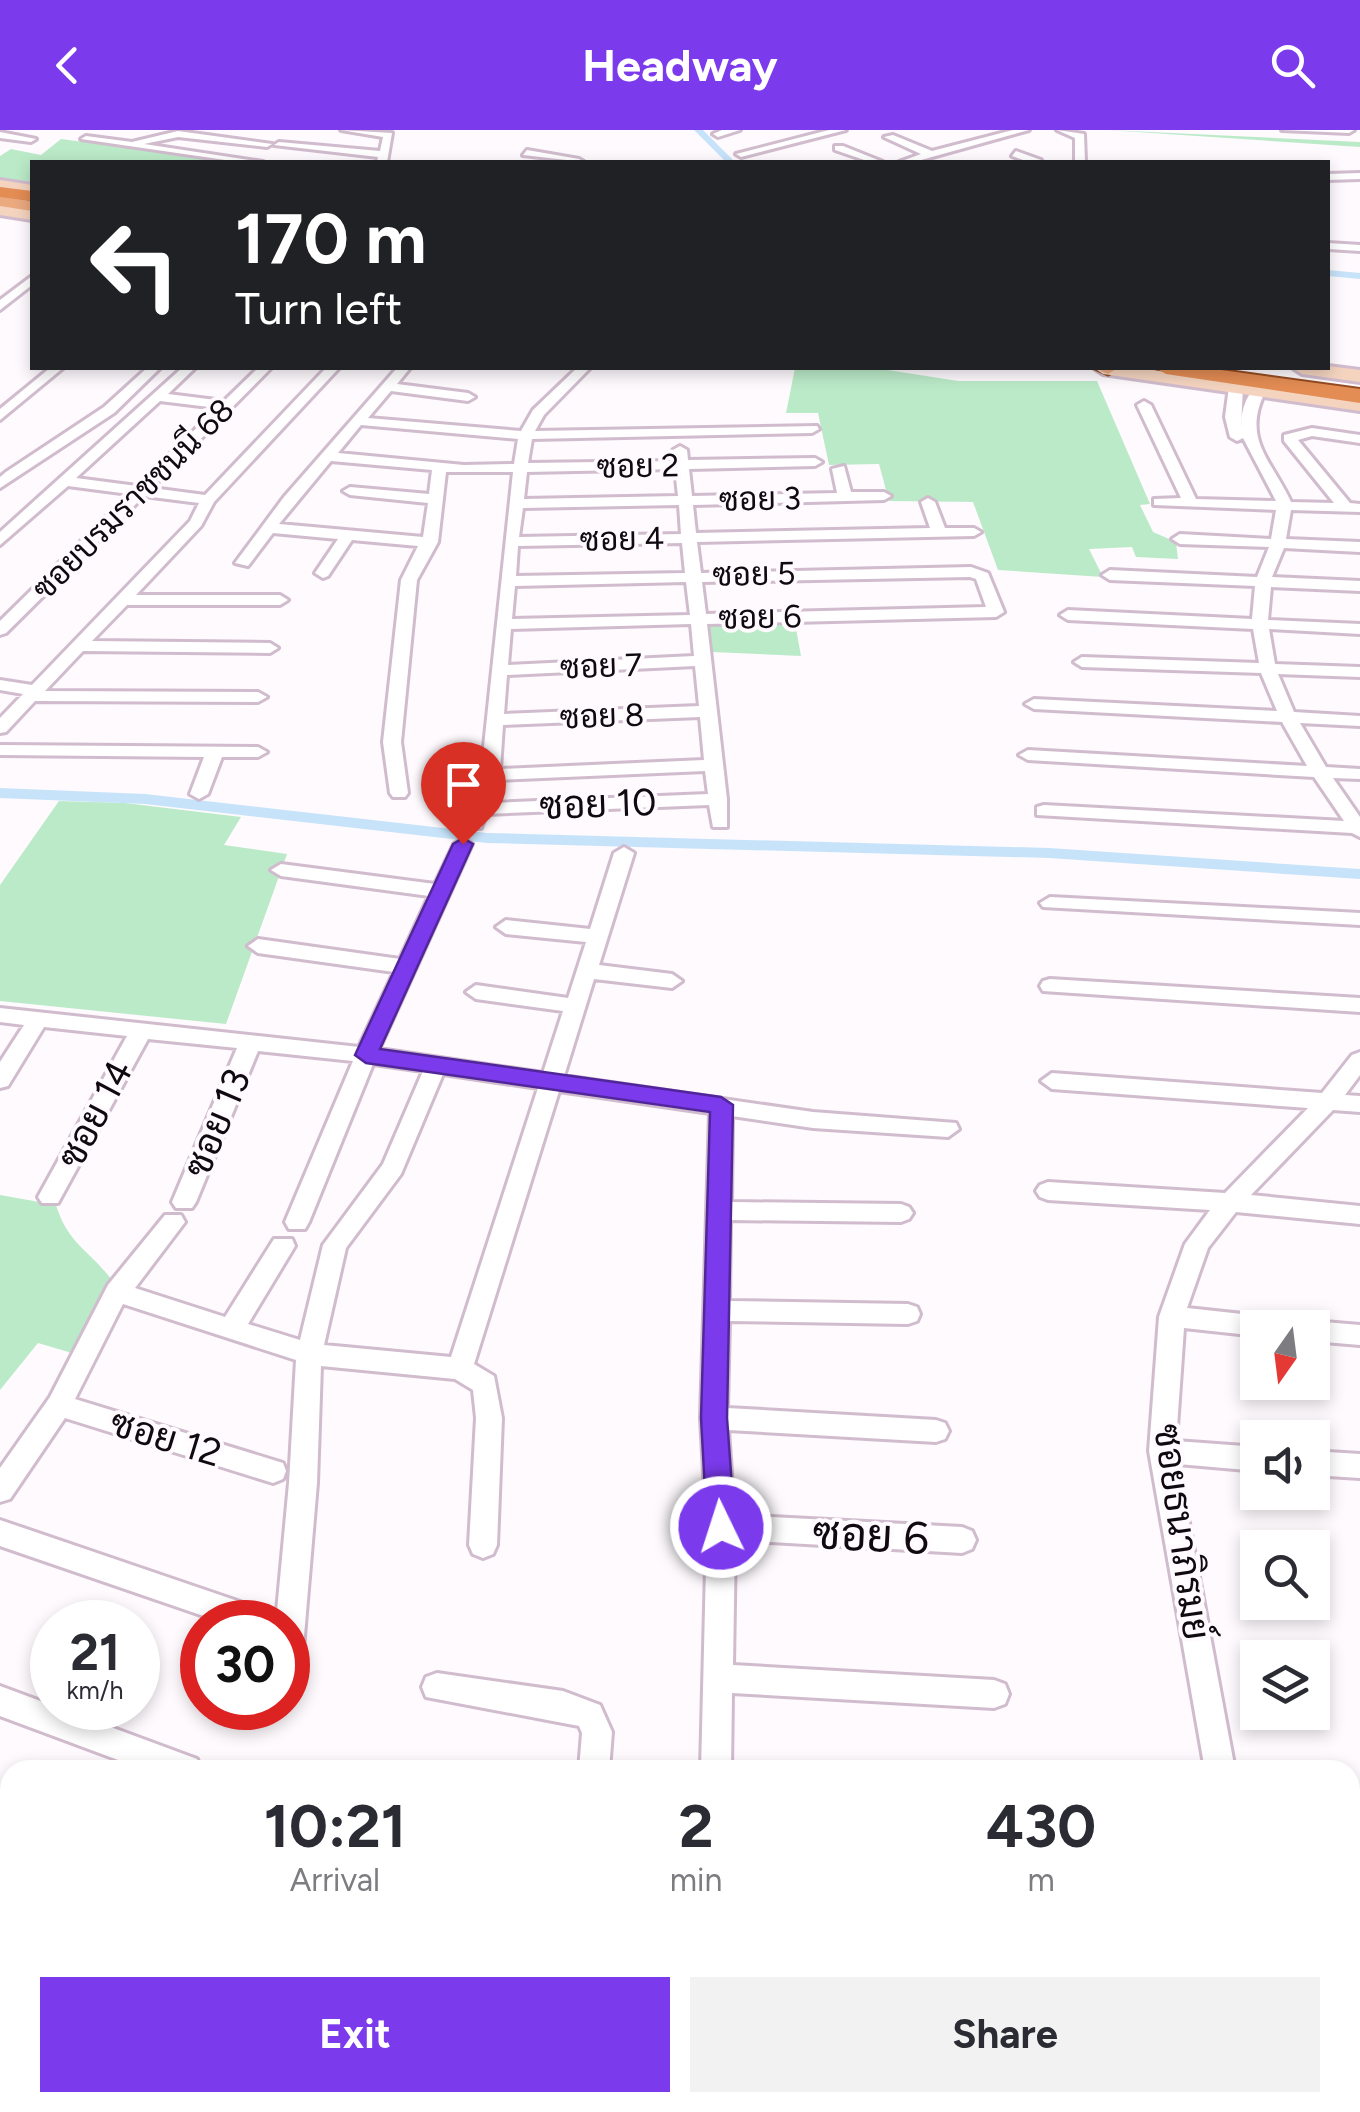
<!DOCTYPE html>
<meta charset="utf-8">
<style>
body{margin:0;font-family:Figtree,Sarabun,sans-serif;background:#f2f2f3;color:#2b2b33;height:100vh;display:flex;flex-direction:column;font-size:38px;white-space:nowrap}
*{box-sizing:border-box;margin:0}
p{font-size:32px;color:#7c7c81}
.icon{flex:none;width:55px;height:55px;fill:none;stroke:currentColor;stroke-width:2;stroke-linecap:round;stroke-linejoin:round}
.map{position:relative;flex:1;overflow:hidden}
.panel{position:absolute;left:0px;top:1630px;width:1360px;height:352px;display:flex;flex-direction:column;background:#fff;border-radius:30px 30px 0 0;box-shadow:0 5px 15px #0003}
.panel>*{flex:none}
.top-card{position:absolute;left:30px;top:30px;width:1300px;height:210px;border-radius:0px;box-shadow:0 5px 15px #0003;background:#202124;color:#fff;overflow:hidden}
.needle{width:65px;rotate:194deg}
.buttons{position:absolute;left:1240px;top:1180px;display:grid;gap:20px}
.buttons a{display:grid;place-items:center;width:90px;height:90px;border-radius:0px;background:#fff;box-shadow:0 5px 15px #0003;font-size:50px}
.speed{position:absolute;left:30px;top:1470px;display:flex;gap:20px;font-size:50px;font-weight:700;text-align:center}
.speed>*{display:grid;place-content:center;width:130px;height:130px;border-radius:50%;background:#fff;box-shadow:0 5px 15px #0003;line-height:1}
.speed small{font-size:25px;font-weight:400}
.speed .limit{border:15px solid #d22;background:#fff;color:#111}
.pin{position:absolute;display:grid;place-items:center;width:85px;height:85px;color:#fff;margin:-102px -42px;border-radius:50% 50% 50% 0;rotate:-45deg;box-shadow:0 0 10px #0007}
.pin .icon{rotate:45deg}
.me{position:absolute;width:110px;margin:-55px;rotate:356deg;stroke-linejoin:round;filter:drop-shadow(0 0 8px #0008)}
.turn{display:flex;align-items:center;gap:35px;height:210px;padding:0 40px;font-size:45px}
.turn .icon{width:130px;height:130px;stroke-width:2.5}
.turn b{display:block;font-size:70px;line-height:85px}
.eta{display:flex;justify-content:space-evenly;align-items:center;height:170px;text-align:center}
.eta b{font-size:60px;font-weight:700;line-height:70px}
.cta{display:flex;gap:20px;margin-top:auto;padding:20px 40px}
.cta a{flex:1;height:115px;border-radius:0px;background:#7c3aed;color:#fff;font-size:40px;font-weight:700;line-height:115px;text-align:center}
.cta a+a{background:#f2f2f3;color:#2b2b33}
header{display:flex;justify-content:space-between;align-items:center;height:130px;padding:0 40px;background:#7c3aed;color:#fff;font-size:45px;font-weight:700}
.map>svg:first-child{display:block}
</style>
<header><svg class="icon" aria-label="back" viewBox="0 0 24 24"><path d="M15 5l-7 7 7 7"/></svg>Headway<svg class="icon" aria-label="search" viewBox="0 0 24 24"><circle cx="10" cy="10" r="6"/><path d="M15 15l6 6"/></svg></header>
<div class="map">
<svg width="1360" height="1982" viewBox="0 0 1360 1982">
<rect width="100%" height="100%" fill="#fefafe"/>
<path fill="#bbeac8" d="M 1107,0 L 1360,12 L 1360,17 Z
M 61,9 L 224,30 L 32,32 L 32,55 L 0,51 L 0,26 L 11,19 L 41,25 Z
M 795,238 L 875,238 L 958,251 L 1097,251 L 1150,374 L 1140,375 L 1153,402 L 1176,412 L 1178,429 L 1136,427 L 1132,417 L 1089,419 L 1103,447 L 998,440 L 973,372 L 889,371 L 879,334 L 829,335 L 818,283 L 786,283 Z
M 795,493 L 801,526 L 712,522 L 709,494 Z
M 59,671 L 125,673 L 241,687 L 224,715 L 287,724 L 226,894 L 0,871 L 0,755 Z
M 0,1065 L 56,1075 C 68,1114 88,1119 112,1150 L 72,1223 L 38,1213 L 0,1260 Z
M 673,1973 L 969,1972 L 970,1982 L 670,1982 Z"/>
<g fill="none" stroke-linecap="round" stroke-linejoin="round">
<path stroke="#c7e3fa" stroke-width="2.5" d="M 1328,49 L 1360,50"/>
<path fill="#c7e3fa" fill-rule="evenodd" d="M 694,0 L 703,0 L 735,32 L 726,32 Z
M 1328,140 L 1360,143 L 1360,149 L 1328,146 Z
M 0,658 L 145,664 L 487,703 L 1049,718 L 1360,739 L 1360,749 L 1049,728 L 487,713 L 145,674 L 0,668 Z"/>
<g stroke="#d1bcce" stroke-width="6">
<path id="minor" d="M 341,0 L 392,3 L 387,32 L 377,32 L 378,27 L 274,15 L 279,12 L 380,21 L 383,7 Z
M 722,0 L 740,0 L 718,7 L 713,4 Z
M 829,0 L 846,0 L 741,27 L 736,24 Z
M 1013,0 L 1029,0 L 914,32 L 899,32 L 921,24 L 884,7 L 893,5 L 932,21 Z
M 1057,0 L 1084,4 L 1085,32 L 1075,32 L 1075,8 Z
M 1282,0 L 1354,0 L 1349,3 Z
M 178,1 L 272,14 L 267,17 L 178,7 L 144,14 L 263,32 L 239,32 L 81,9 L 86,6 L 132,12 Z
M 0,2 L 36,9 L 31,12 L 0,8 Z
M 835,16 L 843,16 L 883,32 L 870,32 L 835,20 Z
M 527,20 L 579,29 L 584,32 L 523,25 Z
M 1016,21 L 1041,30 L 1042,32 L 1029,32 L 1012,26 Z
M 1360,43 L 1360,49 L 1328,50 L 1328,44 Z
M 1328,113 L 1360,115 L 1360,121 L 1328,119 Z
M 32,146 L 32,155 L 0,180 L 0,170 Z
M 50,238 L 63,238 L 0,290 L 0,279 Z
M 147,238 L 160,238 L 114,283 L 0,358 L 0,347 L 6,342 L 104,277 Z
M 182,238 L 195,238 L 168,264 L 224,271 L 258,238 L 271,238 L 152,358 L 205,365 L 326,238 L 339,238 L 214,372 L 201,396 L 136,465 L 280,465 L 288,470 L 280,475 L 127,475 L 92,511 L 270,513 L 278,518 L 270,523 L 83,521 L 45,561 L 258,562 L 267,567 L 258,572 L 35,571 L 6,602 L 0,603 L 0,588 L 23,564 L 0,560 L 0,550 L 32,555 L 190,391 L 199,373 L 144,366 L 6,503 L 0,505 L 0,491 L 129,364 L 68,356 L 0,415 L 0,402 ZM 160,271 L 217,278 L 137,356 L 76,348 Z
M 397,238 L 410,238 L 397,254 L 468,263 L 475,267 L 468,271 L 391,261 L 368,288 L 521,301 L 533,280 L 577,238 L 590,238 L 544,285 L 535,301 L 817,296 L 819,299 L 812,303 L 532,309 L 528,333 L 674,331 L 673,320 L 680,316 L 687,320 L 688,330 L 815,328 L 822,332 L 815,336 L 689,339 L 692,366 L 837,363 L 832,339 L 844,336 L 851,362 L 884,362 L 891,366 L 884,370 L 693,375 L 696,403 L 930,398 L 921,372 L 928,368 L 935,372 L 945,398 L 974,398 L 981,402 L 974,406 L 697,412 L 701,443 L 971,437 L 988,443 L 1004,482 L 996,487 L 707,494 L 727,669 L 727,697 L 713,697 L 709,675 L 486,684 L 481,698 L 467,698 L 465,694 L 481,645 L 513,342 L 446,342 L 438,412 L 417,450 L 401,612 L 408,663 L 405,667 L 393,667 L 390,663 L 383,612 L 401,450 L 418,416 L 352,410 L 328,446 L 323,448 L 315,443 L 338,409 L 273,403 L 248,436 L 235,433 L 284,367 ZM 361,295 L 518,309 L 514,334 L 464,335 L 338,323 ZM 331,331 L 432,340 L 429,364 L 350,357 L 343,361 L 350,365 L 428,373 L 423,407 L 279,394 ZM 675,339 L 678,366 L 524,369 L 527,342 ZM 679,375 L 681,404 L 519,407 L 523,378 ZM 682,413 L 685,443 L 516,446 L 518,416 ZM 970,447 L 976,449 L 986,477 L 706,484 L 702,452 ZM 686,452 L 690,485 L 512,489 L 515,456 ZM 691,494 L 694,526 L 508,535 L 511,499 ZM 695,536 L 699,576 L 504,584 L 507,545 ZM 700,587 L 704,630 L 500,639 L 503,595 ZM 705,641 L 708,664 L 490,673 L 497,650 Z
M 1236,253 L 1243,257 L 1241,297 C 1241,282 1246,262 1259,256 L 1266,260 C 1241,309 1271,329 1291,372 L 1334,373 L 1284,311 L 1284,305 L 1312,298 L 1360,305 L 1360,313 L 1312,306 L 1298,310 L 1350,373 L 1360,374 L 1360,382 L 1291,380 L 1286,409 L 1360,412 L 1360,422 L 1284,418 L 1272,447 L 1360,451 L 1360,461 L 1271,457 L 1268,490 L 1360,494 L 1360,504 L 1269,499 L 1275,534 L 1360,537 L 1360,547 L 1278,544 L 1294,582 L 1360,586 L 1360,596 L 1300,593 L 1326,637 L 1360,639 L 1360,649 L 1333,648 L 1360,687 L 1360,707 L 1352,703 L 1037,685 L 1037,677 L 1044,675 L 1344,691 L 1314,647 L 1028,630 L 1019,625 L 1028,620 L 1307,636 L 1282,592 L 1034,579 L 1025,574 L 1034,569 L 1277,581 L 1261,543 L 1082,537 L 1074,532 L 1082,527 L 1259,533 L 1253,499 L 1068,490 L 1060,485 L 1068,480 L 1252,489 L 1255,456 L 1110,450 L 1102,445 L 1110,440 L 1257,447 L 1269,417 L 1180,414 L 1172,409 L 1180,404 L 1271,409 L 1276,380 L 1154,375 L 1154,369 L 1181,368 L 1137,275 L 1144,271 L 1151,275 L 1196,369 L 1276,371 L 1243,308 L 1237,311 L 1230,307 L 1225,287 L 1229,257 Z
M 0,615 L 258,617 L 267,622 L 258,627 L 222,627 L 208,664 L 199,669 L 190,664 L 204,627 L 0,625 Z
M 463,708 L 472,714 L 379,919 L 543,943 L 563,881 L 476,869 L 466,862 L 476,855 L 568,868 L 586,812 L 506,804 L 496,797 L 506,790 L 590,799 L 614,723 L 624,717 L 634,723 L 599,835 L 672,844 L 682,851 L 672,858 L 594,849 L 564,946 L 813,982 L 956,993 L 959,999 L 948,1007 L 813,998 L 732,986 L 731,1072 L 901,1074 L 909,1077 L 913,1083 L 909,1089 L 901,1092 L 730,1090 L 729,1171 L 908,1174 L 917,1177 L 920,1184 L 917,1191 L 908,1194 L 729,1191 L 727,1278 L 936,1290 L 945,1293 L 949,1301 L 945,1309 L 936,1312 L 728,1300 L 734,1385 L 962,1397 L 972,1401 L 976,1410 L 972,1419 L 962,1423 L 735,1410 L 733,1535 L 994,1550 L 1005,1554 L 1009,1564 L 1005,1574 L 994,1578 L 732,1563 L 731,1640 L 701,1640 L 707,1397 L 701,1288 L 710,983 L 559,961 L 474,1234 L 494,1246 L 502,1288 L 497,1415 L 493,1424 L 483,1428 L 473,1424 L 469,1415 L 476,1288 L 473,1260 L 455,1249 L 321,1236 L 317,1353 L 303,1518 L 298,1528 L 288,1532 L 288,1492 L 276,1492 L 289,1353 L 296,1230 L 123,1174 L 75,1269 L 283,1333 L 286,1341 L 283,1349 L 273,1353 L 65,1288 L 10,1369 L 0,1372 L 0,1338 L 50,1267 L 108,1155 L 165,1085 L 181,1085 L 185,1092 L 135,1158 L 225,1187 L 274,1109 L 292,1109 L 295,1116 L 248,1194 L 300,1210 L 323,1115 L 383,1034 L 423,941 L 373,934 L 309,1092 L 305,1099 L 289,1099 L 285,1092 L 353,931 L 258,921 L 196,1072 L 192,1078 L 176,1078 L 172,1072 L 237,918 L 148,909 L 58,1073 L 42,1073 L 38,1067 L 127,906 L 44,897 L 8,956 L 0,958 L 0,932 L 24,895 L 0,892 L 0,878 L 359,917 L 394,842 L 258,823 L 248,816 L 258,809 L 400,829 L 429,766 L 281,746 L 271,740 L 281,734 L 435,754 L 454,714 ZM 443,944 L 538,958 L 451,1227 L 324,1215 L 346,1118 L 401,1044 Z
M 1050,767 L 1360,783 L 1360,795 L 1043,777 L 1040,773 Z
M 1050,849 L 1360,868 L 1360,882 L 1043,861 L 1040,856 L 1043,851 Z
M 1360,922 L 1360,945 L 1345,965 L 1360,966 L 1360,982 L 1333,980 L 1251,1065 L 1360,1076 L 1360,1094 L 1236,1082 L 1208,1118 L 1187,1178 L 1280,1188 L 1289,1191 L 1292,1198 L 1258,1198 L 1258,1206 L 1184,1198 L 1176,1311 L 1258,1317 L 1258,1341 L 1178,1334 L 1235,1640 L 1205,1640 L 1149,1321 L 1159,1187 L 1185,1114 L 1210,1080 L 1048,1070 L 1040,1067 L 1036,1061 L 1040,1055 L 1048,1052 L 1225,1063 L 1308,978 L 1052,959 L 1041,951 L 1052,943 L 1322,963 L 1352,925 Z
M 1312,1191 L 1360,1195 L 1360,1215 L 1312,1211 L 1312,1198 L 1301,1198 Z
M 1312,1321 L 1360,1324 L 1360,1348 L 1312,1345 Z
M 0,1390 L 258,1478 L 268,1482 L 272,1492 L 221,1492 L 0,1416 Z
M 437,1543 L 563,1561 L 600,1575 L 612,1602 L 609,1640 L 579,1640 L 582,1603 L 579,1596 L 426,1567 L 422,1557 L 426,1547 Z
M 0,1556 L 197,1629 L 201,1640 L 145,1640 L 0,1586 Z
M 0,1743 L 10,1747 L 10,1779 L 0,1775 Z
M 180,1972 L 215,1972 L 214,1982 L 178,1982 Z
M 380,1972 L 531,1972 L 535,1982 L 384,1982 Z
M 1140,1972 L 1175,1972 L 1176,1982 L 1140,1982 Z"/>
</g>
<g stroke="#d1bcce" stroke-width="6">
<path id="secondary" d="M 0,50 L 32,55 L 32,63 L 0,60 Z
M 0,75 L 32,80 L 32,90 L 0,85 Z
M 1328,236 L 1360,240 L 1360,252 L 1302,244 L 1293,238 Z
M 1094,238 L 1138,238 L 1360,269 L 1360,281 L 1103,244 Z"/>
</g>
<g stroke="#954c21" stroke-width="5">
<path id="primary" d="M 0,66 L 32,71 L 32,81 L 0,76 Z
M 1095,238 L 1118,238 L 1108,244 Z"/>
</g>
<g stroke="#954c21" stroke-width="4">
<path id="trunk" d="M 0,57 L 32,61 L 32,71 L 0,67 Z
M 1155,238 L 1207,238 L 1360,259 L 1360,273 L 1166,244 Z"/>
</g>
<use href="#minor" fill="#fff" fill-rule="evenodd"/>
<use href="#secondary" fill="#f4d4bf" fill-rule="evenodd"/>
<use href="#primary" fill="#eaa97f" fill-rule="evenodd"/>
<use href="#trunk" fill="#e38c54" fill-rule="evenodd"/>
</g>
<path fill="#7c3aed" stroke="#51269a" stroke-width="2.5" d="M 463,708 L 473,714 L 380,919 L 721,967 L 733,975 L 727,1288 L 735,1397 L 731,1406 L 721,1410 L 711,1406 L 707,1397 L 701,1288 L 710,982 L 366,933 L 355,925 L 453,714 Z"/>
<g text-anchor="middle" stroke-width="8" stroke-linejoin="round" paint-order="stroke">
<g font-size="32" fill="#100a10" stroke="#fefafe">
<text transform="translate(638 336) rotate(-1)" y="11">ซอย 2</text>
<text transform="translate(133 369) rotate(-45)" y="11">ซอยบรมราชชนนี 68</text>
<text transform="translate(760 369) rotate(-1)" y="11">ซอย 3</text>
<text transform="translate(622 409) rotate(-1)" y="11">ซอย 4</text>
<text transform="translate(754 444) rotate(-1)" y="11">ซอย 5</text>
<text transform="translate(760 487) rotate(-1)" y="11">ซอย 6</text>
<text transform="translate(601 536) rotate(-2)" y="11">ซอย 7</text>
<text transform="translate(602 586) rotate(-2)" y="11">ซอย 8</text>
</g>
<g font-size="38" fill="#100a10" stroke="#fefafe">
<text transform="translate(598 674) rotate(-2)" y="13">ซอย 10</text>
<text transform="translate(95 984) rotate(-62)" y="13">ซอย 14</text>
<text transform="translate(217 993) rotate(-67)" y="13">ซอย 13</text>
<text transform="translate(166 1308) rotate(17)" y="13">ซอย 12</text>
<text transform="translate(1182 1402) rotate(82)" y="13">ซอยธนาภิรมย์</text>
</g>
<g font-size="45" fill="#100a10" stroke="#fefafe">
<text transform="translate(871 1405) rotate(3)" y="16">ซอย 6</text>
</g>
</g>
</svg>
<div class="buttons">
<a><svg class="needle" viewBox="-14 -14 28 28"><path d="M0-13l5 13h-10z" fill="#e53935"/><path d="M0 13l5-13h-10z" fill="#7c7c81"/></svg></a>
<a><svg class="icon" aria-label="sound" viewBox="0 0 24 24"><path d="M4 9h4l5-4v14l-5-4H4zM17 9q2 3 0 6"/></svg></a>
<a><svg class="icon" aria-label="search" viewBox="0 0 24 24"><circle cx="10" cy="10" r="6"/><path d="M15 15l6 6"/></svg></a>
<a><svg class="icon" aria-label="layers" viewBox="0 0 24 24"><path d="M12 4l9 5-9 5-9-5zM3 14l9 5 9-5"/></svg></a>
</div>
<div class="speed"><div>21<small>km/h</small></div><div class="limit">30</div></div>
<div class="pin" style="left:463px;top:714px;background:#d93025"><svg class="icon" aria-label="arrive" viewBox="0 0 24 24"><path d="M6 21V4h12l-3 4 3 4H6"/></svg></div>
<svg class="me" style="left:721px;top:1397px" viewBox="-20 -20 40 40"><circle r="17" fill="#7c3aed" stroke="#fff" stroke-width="3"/><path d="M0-11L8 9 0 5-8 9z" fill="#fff"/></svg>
<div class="top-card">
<div class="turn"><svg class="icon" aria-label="left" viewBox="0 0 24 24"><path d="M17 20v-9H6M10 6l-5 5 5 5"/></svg><div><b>170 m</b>Turn left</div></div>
</div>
<section class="panel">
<div class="eta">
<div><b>10:21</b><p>Arrival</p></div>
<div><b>2</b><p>min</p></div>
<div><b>430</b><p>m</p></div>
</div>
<div class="cta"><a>Exit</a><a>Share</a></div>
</section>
</div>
